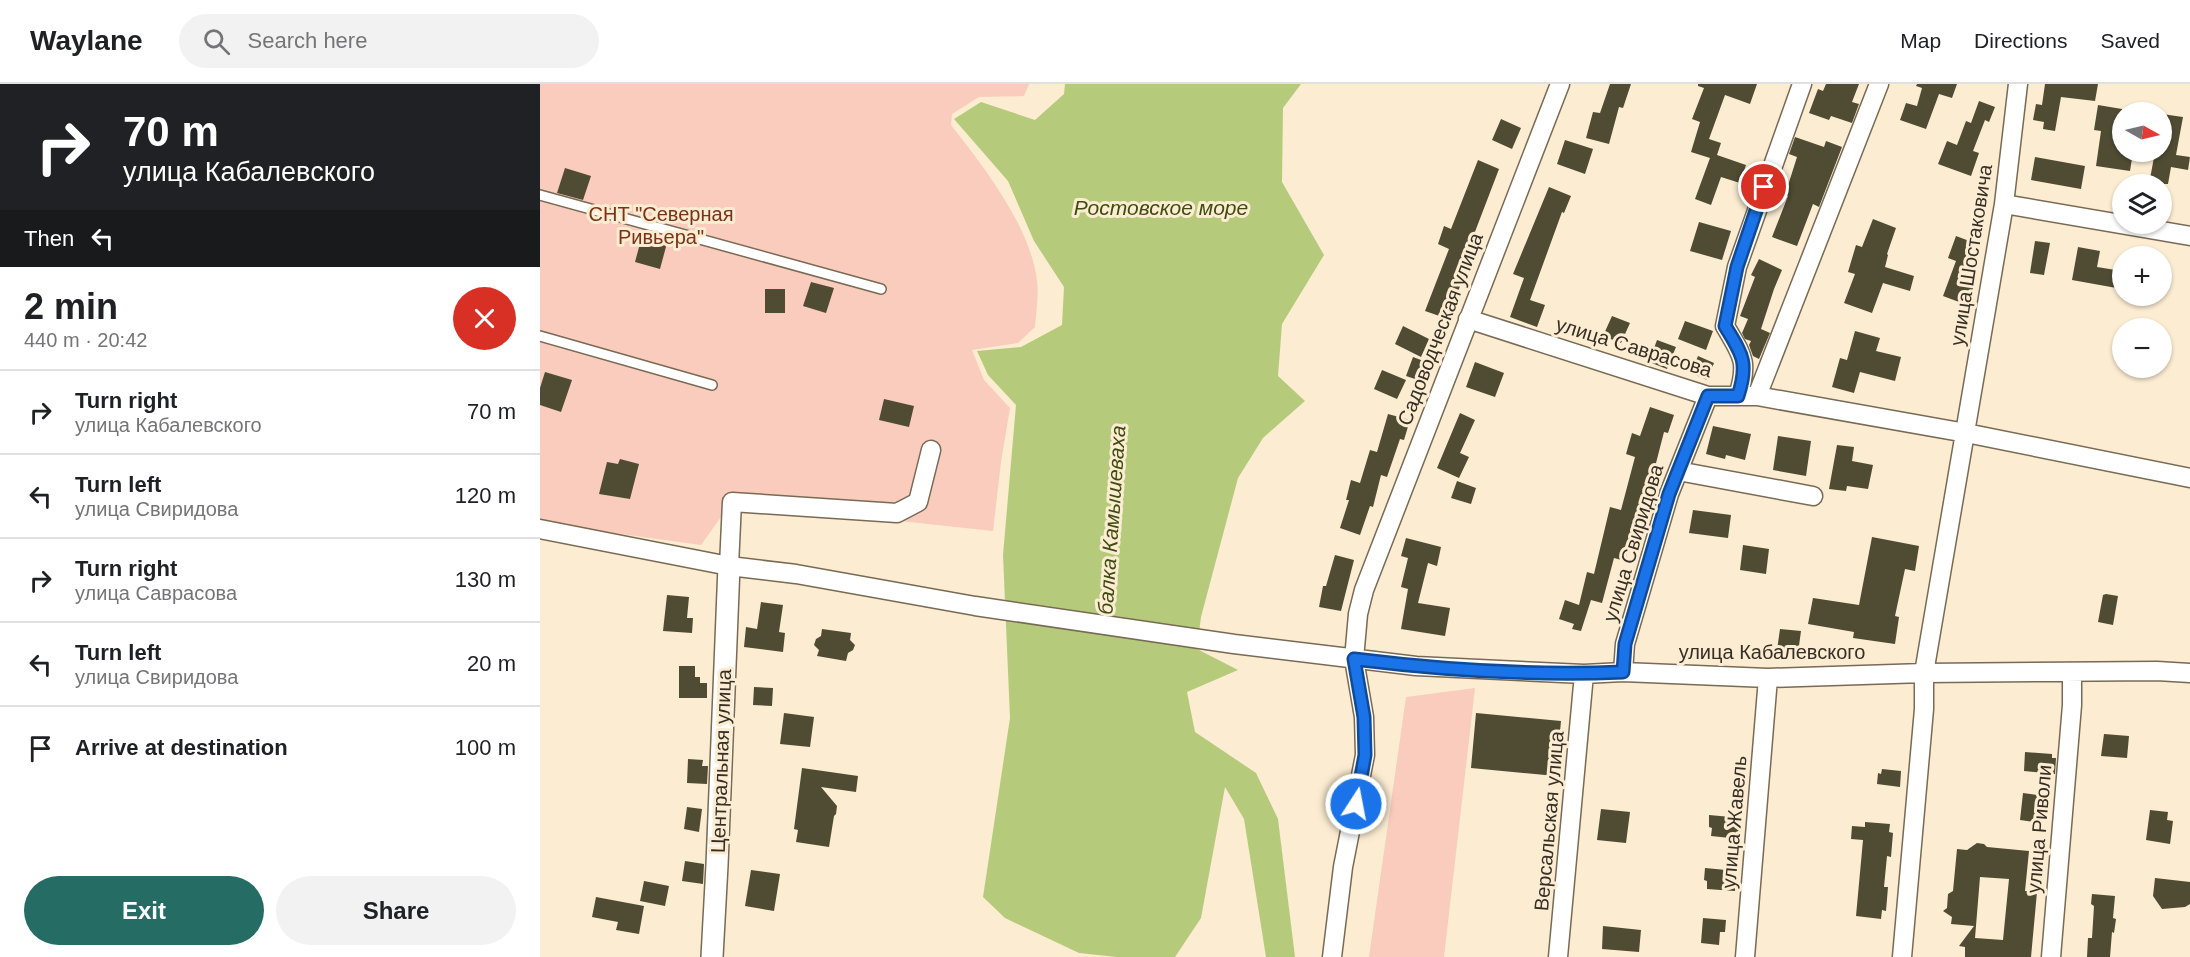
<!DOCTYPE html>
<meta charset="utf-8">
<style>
body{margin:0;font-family:Arial,sans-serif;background:#f2f2f2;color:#202124;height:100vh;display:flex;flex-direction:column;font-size:22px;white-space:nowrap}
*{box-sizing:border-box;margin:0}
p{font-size:20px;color:#757577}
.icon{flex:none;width:33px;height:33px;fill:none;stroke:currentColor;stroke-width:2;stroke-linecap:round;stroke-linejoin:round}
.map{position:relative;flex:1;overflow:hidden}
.sheet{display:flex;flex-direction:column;background:#fff;width:540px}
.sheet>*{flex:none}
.banner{background:#202124;color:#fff;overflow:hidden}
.needle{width:39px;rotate:98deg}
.tools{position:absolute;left:1572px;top:18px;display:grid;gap:12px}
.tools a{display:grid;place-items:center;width:60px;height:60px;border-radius:50%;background:#fff;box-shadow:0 2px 4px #0004;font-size:30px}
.pin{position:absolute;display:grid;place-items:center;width:51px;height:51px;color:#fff;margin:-26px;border:3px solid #fff;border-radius:50%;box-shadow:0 2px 6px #0007}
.me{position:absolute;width:66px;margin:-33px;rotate:11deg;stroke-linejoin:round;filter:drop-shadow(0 0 4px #0008)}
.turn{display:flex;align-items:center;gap:21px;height:126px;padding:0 24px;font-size:27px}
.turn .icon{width:78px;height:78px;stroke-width:2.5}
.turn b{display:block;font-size:42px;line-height:51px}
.then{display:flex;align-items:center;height:57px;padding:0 24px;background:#0003;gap:12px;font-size:22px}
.round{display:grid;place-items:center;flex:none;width:63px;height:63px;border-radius:32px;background:#f2f2f2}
.overview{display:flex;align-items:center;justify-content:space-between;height:102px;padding:0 24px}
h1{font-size:36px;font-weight:700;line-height:45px}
.primary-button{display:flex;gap:12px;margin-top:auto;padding:12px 24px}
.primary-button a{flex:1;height:69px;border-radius:36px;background:#256d64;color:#fff;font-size:24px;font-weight:700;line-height:69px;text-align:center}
.primary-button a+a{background:#f2f2f2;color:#202124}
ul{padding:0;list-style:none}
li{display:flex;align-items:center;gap:18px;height:84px;padding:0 24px;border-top:2px solid #e0e0e0}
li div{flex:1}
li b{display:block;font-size:22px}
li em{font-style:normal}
header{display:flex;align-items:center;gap:36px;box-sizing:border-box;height:84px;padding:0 30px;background:#fff;border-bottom:2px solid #e0e0e0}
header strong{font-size:28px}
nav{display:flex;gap:33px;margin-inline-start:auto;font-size:21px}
.search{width:420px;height:54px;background:#f2f2f2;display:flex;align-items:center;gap:15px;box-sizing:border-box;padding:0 21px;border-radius:33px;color:#757577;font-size:22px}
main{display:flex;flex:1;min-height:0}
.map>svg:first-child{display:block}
</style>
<header>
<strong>Waylane</strong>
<div class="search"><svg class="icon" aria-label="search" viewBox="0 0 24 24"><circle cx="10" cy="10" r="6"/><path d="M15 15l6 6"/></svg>Search here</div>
<nav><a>Map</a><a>Directions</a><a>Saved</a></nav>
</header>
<main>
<section class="sheet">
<div class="banner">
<div class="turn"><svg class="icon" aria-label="right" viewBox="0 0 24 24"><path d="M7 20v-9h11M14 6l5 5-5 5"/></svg><div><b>70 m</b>улица Кабалевского</div></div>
<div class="then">Then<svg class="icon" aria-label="left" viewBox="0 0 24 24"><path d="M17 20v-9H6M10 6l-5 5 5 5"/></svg></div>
</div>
<div class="overview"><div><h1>2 min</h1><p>440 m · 20:42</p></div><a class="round" style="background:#d93025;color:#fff"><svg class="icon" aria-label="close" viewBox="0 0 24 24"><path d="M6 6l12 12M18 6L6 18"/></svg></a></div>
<ul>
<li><svg class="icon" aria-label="right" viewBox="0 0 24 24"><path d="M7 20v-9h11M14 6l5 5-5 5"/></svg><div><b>Turn right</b><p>улица Кабалевского</p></div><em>70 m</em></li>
<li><svg class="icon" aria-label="left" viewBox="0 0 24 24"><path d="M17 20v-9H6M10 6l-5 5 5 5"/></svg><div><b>Turn left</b><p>улица Свиридова</p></div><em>120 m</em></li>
<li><svg class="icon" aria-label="right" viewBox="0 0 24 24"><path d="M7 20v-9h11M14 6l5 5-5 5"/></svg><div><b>Turn right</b><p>улица Саврасова</p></div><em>130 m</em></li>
<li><svg class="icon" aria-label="left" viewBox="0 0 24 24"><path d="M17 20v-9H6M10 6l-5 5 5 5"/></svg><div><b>Turn left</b><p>улица Свиридова</p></div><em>20 m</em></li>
<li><svg class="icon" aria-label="arrive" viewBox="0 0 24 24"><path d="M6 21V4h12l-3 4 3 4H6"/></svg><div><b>Arrive at destination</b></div><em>100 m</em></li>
</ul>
<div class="primary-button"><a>Exit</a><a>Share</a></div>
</section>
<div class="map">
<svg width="1650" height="873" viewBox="0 0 1650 873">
<rect width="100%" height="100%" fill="#fcecd2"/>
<path fill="#f9ccbd" d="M 0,0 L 489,0 L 484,12 L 439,13 L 412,30 L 411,41 C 443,82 491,143 497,197 C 499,211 496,228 495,243 L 478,259 L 432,266 L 444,296 L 470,324 L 461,378 L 453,447 L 191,419 L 161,461 L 0,439 Z
M 935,604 L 904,873 L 829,873 L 866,613 Z"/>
<path fill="#b5cb7b" d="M 525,0 L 761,0 L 743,24 L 742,98 L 784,171 L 742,240 L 738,292 L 765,317 L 723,354 L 698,394 L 661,533 L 657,565 L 698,586 L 647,608 L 655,648 L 716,689 L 738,735 L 755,873 L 726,873 L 704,735 L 685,703 L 661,834 L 635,873 L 577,873 L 539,869 L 465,834 L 443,813 L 470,634 L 463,471 L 476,321 L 448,291 L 437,267 L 481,263 L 522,241 L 524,203 L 494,157 L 468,97 L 414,35 L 441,18 L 495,36 L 524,10 Z"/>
<path fill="#4f4c33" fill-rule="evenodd" d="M 1070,0 L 1091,0 L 1083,24 L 1079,23 L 1069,60 L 1046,54 L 1053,28 L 1060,29 Z
M 1158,0 L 1217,0 L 1210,20 L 1185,11 L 1169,55 L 1181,59 L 1177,71 L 1206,81 L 1200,99 L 1181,93 L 1171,121 L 1155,115 L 1170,74 L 1151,68 L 1160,38 L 1152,35 L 1164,4 L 1158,2 Z
M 1286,0 L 1319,0 L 1312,18 L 1319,20 L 1312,39 L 1291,32 L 1289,36 L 1269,29 L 1278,5 L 1283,7 Z
M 1377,0 L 1417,0 L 1412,14 L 1399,10 L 1386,45 L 1360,36 L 1366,19 L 1377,22 L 1382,4 L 1376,2 Z
M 1505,0 L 1558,0 L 1555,17 L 1521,13 L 1515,47 L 1503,45 L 1504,38 L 1493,36 L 1496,20 L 1502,21 Z
M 1439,17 L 1455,23 L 1449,38 L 1445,36 L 1433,67 L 1439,69 L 1431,92 L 1398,80 L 1407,57 L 1417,61 L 1426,37 L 1431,39 Z
M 1558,21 L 1582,25 L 1582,68 L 1593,68 L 1590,87 L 1556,82 L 1561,47 L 1554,46 Z
M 1622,30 L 1643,33 L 1636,71 L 1650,73 L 1648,86 L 1631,83 L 1628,100 L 1609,100 L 1615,68 L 1622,68 Z
M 961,35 L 981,44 L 972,65 L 952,56 Z
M 1255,53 L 1284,63 L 1286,57 L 1302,63 L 1279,123 L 1273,120 L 1257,162 L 1232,153 L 1248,112 L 1245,111 L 1257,73 L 1249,70 Z
M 1025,56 L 1053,65 L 1045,90 L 1017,80 Z
M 1495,73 L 1545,82 L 1541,105 L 1491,96 Z
M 938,76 L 959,85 L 933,153 L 937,155 L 915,216 L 917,217 L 911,236 L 885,227 L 909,165 L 898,160 L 904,142 L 911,145 Z
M 25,84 L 51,92 L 43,116 L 17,109 Z
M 1009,103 L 1031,112 L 1024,129 L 1022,128 L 990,216 L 1005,221 L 997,243 L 970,233 L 984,194 L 973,190 Z
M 1333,135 L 1356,144 L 1347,170 L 1348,171 L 1345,183 L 1374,192 L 1370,207 L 1343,199 L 1332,229 L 1304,219 L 1315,190 L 1308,188 L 1316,161 L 1322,163 Z
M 1159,138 L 1191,147 L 1182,176 L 1150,167 Z
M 102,152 L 127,159 L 120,185 L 95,178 Z
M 1416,152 L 1440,161 L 1427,196 L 1435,199 L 1427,221 L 1403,212 L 1416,177 L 1408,174 Z
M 1495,157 L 1510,159 L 1504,191 L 1490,189 Z
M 1538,163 L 1560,167 L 1557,183 L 1582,187 L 1582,205 L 1532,196 Z
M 1219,175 L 1242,186 L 1234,205 L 1221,245 L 1230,249 L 1219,275 L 1213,272 L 1209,261 L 1211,257 L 1205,255 L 1202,249 L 1208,235 L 1200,232 L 1215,193 L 1211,191 Z
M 271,198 L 294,204 L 286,229 L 263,222 Z
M 225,205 L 245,205 L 245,229 L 225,229 Z
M 1072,232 L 1090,239 L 1081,259 L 1063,252 Z
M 1145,237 L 1173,247 L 1166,266 L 1138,255 Z
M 863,242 L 889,255 L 881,273 L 855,260 Z
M 1315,247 L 1340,254 L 1336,267 L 1361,273 L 1355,297 L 1320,288 L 1314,309 L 1292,303 L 1300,274 L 1307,276 Z
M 1117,256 L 1136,263 L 1127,285 L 1109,278 Z
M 1158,272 L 1174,279 L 1167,296 L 1151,289 Z
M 873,273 L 894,281 L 887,299 L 866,292 Z
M 935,278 L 964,289 L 955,313 L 926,303 Z
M 842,286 L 866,296 L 857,315 L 834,305 Z
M 5,288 L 32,296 L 21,328 L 0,321 L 0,304 Z
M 344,315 L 374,322 L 369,343 L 339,336 Z
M 1110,323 L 1134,331 L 1128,349 L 1124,348 L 1107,414 L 1102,412 L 1085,477 L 1074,474 L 1062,519 L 1051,516 L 1041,547 L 1032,545 L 1034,540 L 1019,535 L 1025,516 L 1039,521 L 1047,488 L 1054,490 L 1070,423 L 1081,426 L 1095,373 L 1086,370 L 1092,349 L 1100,352 Z
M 920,329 L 935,336 L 920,369 L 929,373 L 919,394 L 897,384 Z
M 848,330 L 870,336 L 864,356 L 860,355 L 847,393 L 841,391 L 833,423 L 830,422 L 820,451 L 800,444 L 809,416 L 806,416 L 811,396 L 820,399 L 830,366 L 837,368 Z
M 1173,342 L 1211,350 L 1205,376 L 1186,371 L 1185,375 L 1166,370 Z
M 1238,352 L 1271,357 L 1266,392 L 1233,386 Z
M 1297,361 L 1314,363 L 1312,377 L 1333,381 L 1328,405 L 1307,402 L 1306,407 L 1289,405 Z
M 80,375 L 99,380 L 90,415 L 59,410 L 67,378 L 78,380 Z
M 917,397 L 936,404 L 931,420 L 911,414 Z
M 1153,426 L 1191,431 L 1188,454 L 1149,449 Z
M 1332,453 L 1379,462 L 1375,487 L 1365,485 L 1355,532 L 1359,533 L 1355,560 L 1313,554 L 1314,548 L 1268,540 L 1273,514 L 1319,521 Z
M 866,454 L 901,463 L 897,482 L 888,479 L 878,519 L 910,524 L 905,552 L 861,545 L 868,505 L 861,503 L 868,474 L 861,472 Z
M 1203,461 L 1229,465 L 1226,490 L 1200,486 Z
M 795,471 L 814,476 L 801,527 L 779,523 L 783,502 L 786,502 Z
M 1566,510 L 1578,512 L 1573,541 L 1558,538 L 1563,511 Z
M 127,511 L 149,513 L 147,534 L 153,534 L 152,549 L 123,547 Z
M 221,518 L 243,521 L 239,548 L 245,549 L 243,568 L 204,563 L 206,543 L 217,545 Z
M 282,545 L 311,549 L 310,556 L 315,561 L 313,566 L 308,569 L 306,577 L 277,572 L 279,566 L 274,561 L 276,555 L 281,552 Z
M 1240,545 L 1261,547 L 1258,569 L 1237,566 Z
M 139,582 L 155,582 L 155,593 L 160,593 L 160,599 L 167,599 L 167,614 L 139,614 Z
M 214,603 L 233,604 L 232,622 L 213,621 Z
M 244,629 L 274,633 L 270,663 L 240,660 Z
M 936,629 L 1021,637 L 1016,692 L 931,684 Z
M 1564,650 L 1589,652 L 1587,674 L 1561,672 Z
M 1485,668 L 1512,670 L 1512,674 L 1516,674 L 1515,690 L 1484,687 Z
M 148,675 L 163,676 L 162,682 L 168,682 L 167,700 L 147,699 Z
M 262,684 L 318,692 L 316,708 L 281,703 L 297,722 L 296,730 L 294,732 L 289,763 L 256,758 L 258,746 L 254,745 Z
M 1342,685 L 1361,687 L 1360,703 L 1337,700 L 1338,689 L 1341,690 Z
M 1483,709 L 1505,712 L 1502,739 L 1480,736 Z
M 147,723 L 162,725 L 159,748 L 144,745 Z
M 1061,725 L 1090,728 L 1086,759 L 1057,756 Z
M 1610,726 L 1628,728 L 1627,736 L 1633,737 L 1630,760 L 1606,756 Z
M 1169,731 L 1202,734 L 1200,755 L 1171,752 L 1172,744 L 1169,743 Z
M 1325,738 L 1350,740 L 1349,748 L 1353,749 L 1351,773 L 1347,772 L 1344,803 L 1348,803 L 1346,827 L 1342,826 L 1341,835 L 1316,832 L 1323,756 L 1311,755 L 1312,742 L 1325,743 Z
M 1437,759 L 1444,760 L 1447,763 L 1489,767 L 1485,807 L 1497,808 L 1491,873 L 1425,873 L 1425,863 L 1419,862 L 1434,842 L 1411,840 L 1412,833 L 1403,827 L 1407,824 L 1408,810 L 1413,807 L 1417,765 L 1427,766 ZM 1440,793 L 1469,795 L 1463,856 L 1435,854 Z
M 145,777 L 164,780 L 163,800 L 142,797 Z
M 1165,784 L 1197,787 L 1195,807 L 1167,805 L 1167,797 L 1164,796 Z
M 211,786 L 240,790 L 234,827 L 205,822 Z
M 1615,794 L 1650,798 L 1650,820 L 1645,823 L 1622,825 L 1613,812 Z
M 104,797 L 129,802 L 125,822 L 100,817 Z
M 1552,810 L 1575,812 L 1573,834 L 1576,835 L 1574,849 L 1572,848 L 1570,873 L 1547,873 L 1548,854 L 1552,854 L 1554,822 L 1551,820 Z
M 56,813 L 104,822 L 99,850 L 76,846 L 78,838 L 52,833 Z
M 1163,834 L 1186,836 L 1185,848 L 1180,848 L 1179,861 L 1161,859 Z
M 1063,842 L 1101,846 L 1099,868 L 1062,865 Z"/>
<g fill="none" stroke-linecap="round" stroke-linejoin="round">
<g stroke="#786a53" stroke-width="12">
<path id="service" d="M 0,111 L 341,205
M 0,252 L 172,301"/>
</g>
<g stroke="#786a53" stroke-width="21">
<path id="minor" d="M 1464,120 L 1650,152
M 928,235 L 1168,312 L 1217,312 L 1426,349 L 1650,394
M 1198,312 C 1209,277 1202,271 1185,242 L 1197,183 L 1262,0
M 1217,312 L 1339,0
M 1138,387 L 1273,412
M 0,445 L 189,482 L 256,490 L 435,522 L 694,560 L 876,582 L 1044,590 L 1083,588 L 1228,594 L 1384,589 L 1617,587 L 1650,589
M 189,482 L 192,418 L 357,429 L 378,418 L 391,366
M 1083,588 L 1085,560 L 1129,410 L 1168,312
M 792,873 L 803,783 L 825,671 L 824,633 L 814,575 L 818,530 L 824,506 L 1020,0
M 1018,873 L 1044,590
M 1205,873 L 1228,594
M 1362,873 L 1384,625 L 1384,589 L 1464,120 L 1478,0
M 1511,873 L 1532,621 L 1532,588"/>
</g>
<g stroke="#786a53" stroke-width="24">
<path id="tertiary" d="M 172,873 L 177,781 L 189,482"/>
</g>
<use href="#service" stroke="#fff" stroke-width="9"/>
<use href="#minor" stroke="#fff" stroke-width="18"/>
<use href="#tertiary" stroke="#fff" stroke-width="21"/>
</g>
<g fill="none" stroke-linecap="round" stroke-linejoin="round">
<g stroke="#114b97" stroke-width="15">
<path id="route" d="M 816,720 L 825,671 L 824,633 L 814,575 C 903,586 993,592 1083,588 L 1085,560 L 1129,410 L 1168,312 L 1198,312 C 1209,278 1202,270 1185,242 L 1197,183 L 1224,103"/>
</g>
<use href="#route" stroke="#1a73e8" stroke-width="10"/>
</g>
<g text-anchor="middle" stroke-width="6" stroke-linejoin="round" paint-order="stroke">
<g font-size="20" fill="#7c3218" stroke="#fcecd2">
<text x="121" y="137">СНТ "Северная<tspan x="121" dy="23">Ривьера"</tspan></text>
</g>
<g font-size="20" fill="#352f25" stroke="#fcecd2">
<text transform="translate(1431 171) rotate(-81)" y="7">улица Шостаковича</text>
<text transform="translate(900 245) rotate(-69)" y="7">Садоводческая улица</text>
<text transform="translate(1094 263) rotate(17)" y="7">улица Саврасова</text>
<text transform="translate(1093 459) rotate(-73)" y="7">улица Свиридова</text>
<text x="1232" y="575">улица Кабалевского</text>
<text transform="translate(181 677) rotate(-88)" y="7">Центральная улица</text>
<text transform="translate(1009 737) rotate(-85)" y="7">Версальская улица</text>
<text transform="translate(1194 738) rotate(-85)" y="7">улица Жавель</text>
<text transform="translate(1499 745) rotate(-85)" y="7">улица Риволи</text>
</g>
<g font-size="21" font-style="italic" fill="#3e4b11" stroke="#fcecd2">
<text x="621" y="131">Ростовское море</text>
<text transform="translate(572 436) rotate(-86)" y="7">балка Камышеваха</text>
</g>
</g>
</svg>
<div class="tools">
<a><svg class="needle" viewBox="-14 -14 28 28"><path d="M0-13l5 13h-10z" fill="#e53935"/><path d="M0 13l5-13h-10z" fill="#757577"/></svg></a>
<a><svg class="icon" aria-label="layers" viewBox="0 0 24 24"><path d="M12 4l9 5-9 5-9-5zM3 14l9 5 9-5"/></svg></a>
<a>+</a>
<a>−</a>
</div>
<div class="pin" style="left:1224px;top:103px;background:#d93025"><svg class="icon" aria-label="arrive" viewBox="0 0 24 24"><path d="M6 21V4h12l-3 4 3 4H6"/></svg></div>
<svg class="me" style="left:816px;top:720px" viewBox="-20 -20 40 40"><circle r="17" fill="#1a73e8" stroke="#fff" stroke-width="3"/><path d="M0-11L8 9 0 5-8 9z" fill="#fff"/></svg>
</div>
</main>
